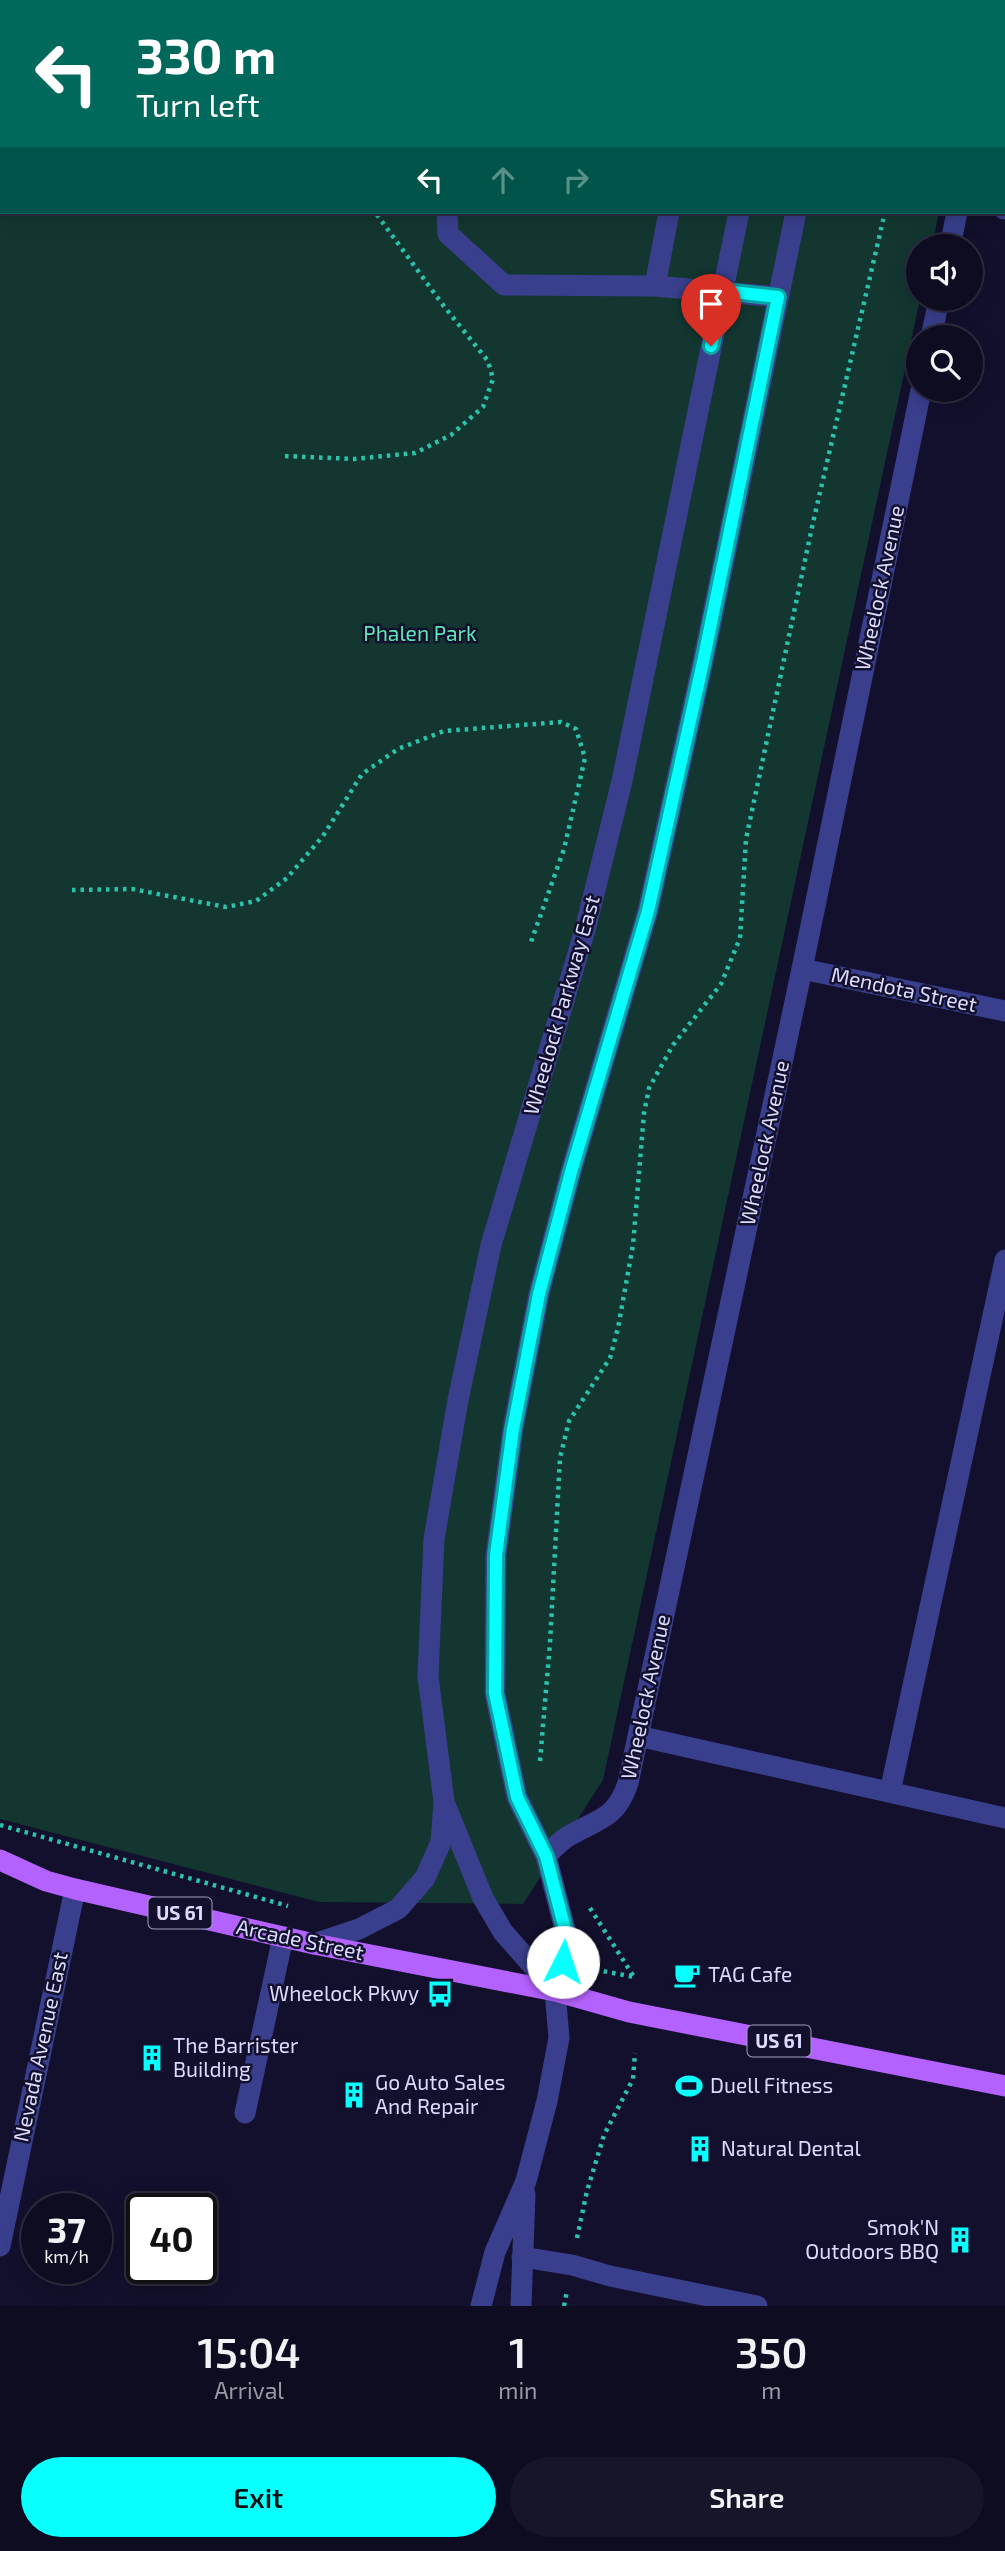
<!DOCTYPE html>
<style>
body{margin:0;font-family:"Exo 2",sans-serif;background:#17152a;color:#f1f3f6;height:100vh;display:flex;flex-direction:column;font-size:26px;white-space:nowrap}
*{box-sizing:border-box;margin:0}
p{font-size:23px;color:#9b9ba5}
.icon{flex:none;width:38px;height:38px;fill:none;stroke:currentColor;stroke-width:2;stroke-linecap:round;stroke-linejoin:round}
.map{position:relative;height:2306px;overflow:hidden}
.side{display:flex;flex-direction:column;background:#0e0c21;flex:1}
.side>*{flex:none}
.top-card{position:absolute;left:0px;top:0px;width:1006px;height:214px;box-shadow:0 4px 18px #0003,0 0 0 2px #2e2c3f;background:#00695c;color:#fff;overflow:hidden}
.buttons{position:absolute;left:906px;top:234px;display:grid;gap:14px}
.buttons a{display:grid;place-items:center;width:77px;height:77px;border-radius:50%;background:#0e0c21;box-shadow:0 4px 18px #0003,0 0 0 2px #2e2c3f;font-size:35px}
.speed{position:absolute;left:21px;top:2193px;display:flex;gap:14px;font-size:35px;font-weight:700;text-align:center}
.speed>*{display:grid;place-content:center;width:91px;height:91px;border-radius:50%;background:#0e0c21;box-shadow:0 4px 18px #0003,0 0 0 2px #2e2c3f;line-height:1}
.speed small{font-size:18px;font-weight:400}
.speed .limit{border:4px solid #111;border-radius:10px;background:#fff;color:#111}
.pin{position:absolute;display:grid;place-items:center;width:60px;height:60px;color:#fff;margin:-72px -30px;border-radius:50% 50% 50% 0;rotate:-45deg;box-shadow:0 0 7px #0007}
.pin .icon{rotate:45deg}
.me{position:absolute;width:77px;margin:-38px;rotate:4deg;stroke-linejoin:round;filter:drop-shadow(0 0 5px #0008)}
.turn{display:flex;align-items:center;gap:24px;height:147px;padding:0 21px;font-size:32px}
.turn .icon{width:91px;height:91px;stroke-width:2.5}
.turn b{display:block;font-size:49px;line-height:60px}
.lanes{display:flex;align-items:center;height:66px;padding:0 21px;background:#0003;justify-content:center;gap:35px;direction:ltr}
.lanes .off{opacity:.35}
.eta{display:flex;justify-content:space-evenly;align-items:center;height:119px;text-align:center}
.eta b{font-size:42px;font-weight:600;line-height:49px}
.action{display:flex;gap:14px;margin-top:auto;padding:14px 21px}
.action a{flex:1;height:80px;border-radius:42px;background:#07fffe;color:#111;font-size:28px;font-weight:600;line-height:80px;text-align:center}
.action a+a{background:#17152a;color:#f1f3f6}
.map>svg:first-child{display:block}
</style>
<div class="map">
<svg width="1005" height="2306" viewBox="0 0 1005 2306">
<rect width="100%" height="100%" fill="#12102c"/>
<path fill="#133631" d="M 0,0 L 984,0 L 2,2 L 2,212 L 939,212 L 932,247 L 919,247 L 920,299 L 603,1780 L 523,1904 L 319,1902 L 0,1819 Z"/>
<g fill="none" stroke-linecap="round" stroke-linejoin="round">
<path stroke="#2bc3aa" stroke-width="4.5" stroke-dasharray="3.5 5" stroke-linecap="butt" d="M 336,0 L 338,2
M 902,0 L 903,2
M 935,2 L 936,0
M 285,456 L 354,459 L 415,453 L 451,435 L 483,407 L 493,379 L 488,361 L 443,305 L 375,212
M 72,890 L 132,889 L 226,907 L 256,901 L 287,878 L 323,836 L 362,774 L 398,749 L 444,731 L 561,722 L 576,729 L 585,758 L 564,849 L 531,942
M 540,1761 L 550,1643 L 560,1458 L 569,1421 L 610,1358 L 618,1328 L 633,1245 L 644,1113 L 649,1088 L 673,1045 L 721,984 L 740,938 L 746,839 L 812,527 L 885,212
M 0,1825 L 288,1906
M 590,1908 L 634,1977
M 587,1968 L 634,1977
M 577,2238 L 587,2191 L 604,2135 L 633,2079 L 635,2053
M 564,2306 L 567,2291"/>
<path stroke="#393f8d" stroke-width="21" d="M 782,2 L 783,0
M 839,2 L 839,0
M 1001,2 L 1002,0
M 1004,209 L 1005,209
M 447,212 L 448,234 L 504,285 L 655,286 L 778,297
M 950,247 L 957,212
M 655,286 L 669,212
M 931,338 L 939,299
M 802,969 L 1005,1011
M 638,1736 L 1005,1818
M 890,1792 L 1005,1260
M 446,1807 L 483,1898 L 503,1932 L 555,1991
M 546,1856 C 552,1850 559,1842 567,1837 C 597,1819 616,1820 628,1783 L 802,969 L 921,390
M 314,1944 L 359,1929 L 398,1909 L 425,1878 L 441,1842 L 444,1802 L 428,1676 L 434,1539 L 458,1400 L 491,1245 L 585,930 L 622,781 L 739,212
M 245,2113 L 283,1937
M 0,2246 L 75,1889
M 522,2257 L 572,2265 L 610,2276 L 757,2306
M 481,2306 L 495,2252 L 526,2181 L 547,2101 L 559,2038 L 555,1991 L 568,1941 L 546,1856 L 517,1797 L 495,1693 L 496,1555 L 513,1429 L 539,1294 L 571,1172 L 648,911 L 703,662 L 796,212
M 521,2306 L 525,2194"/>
<path stroke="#b462ff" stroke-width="21" d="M 0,1860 L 46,1881 L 75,1889 L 314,1944 L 555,1991 L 629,2012 L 1005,2086"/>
</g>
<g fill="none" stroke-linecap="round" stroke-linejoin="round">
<g stroke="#05a6a5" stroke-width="18">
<path id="route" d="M 563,1962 L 568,1941 L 546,1856 L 517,1797 L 495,1693 L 496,1555 L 513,1429 L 539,1294 L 571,1172 L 648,911 L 703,662 L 778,297 L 723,291 L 711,346"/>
</g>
<use href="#route" stroke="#07fffe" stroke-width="12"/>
</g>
<defs>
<g id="cafe-bare" transform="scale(2.1)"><path d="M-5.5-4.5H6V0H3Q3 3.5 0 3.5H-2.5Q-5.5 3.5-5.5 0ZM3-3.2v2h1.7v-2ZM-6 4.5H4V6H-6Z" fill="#07fffe" stroke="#12102c" stroke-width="2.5" paint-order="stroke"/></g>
<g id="bus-bare" transform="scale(2.1)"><path d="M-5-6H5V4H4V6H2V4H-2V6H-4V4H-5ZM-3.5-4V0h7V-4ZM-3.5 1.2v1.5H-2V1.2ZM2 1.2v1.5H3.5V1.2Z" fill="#07fffe" stroke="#12102c" stroke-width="2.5" paint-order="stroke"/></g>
<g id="building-bare" transform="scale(2.1)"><path d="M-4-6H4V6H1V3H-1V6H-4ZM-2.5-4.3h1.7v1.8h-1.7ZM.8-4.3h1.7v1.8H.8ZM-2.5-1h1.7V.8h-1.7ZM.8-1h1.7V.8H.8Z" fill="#07fffe" stroke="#12102c" stroke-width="2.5" paint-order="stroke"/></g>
<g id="stadium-bare" transform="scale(2.1)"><path d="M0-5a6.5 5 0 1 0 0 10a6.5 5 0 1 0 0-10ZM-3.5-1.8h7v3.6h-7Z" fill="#07fffe" stroke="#12102c" stroke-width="2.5" paint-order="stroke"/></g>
</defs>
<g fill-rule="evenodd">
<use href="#cafe-bare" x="687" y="1975"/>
<use href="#bus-bare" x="440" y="1994"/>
<use href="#building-bare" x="152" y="2058"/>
<use href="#stadium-bare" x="689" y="2086"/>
<use href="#building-bare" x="354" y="2095"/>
<use href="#building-bare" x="700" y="2149"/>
<use href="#building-bare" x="960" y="2240"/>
</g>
<g text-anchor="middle" stroke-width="5" stroke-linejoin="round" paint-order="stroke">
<g fill="#12102c" stroke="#9f9ec0" stroke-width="2">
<rect x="148.5" y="1897.5" width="63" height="31" rx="5"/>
<rect x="747.5" y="2025.5" width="63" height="31" rx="5"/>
</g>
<g font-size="19" font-weight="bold" fill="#dbdbff">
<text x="180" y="1920">US 61</text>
<text x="779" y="2048">US 61</text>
</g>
<g font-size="21" fill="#dbdbff" stroke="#12102c">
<text transform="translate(880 588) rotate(-78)" y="7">Wheelock Avenue</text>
<text transform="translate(904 990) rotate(12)" y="7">Mendota Street</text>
<text transform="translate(562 1005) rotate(-74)" y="7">Wheelock Parkway East</text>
<text transform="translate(765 1143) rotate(-78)" y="7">Wheelock Avenue</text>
<text transform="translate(646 1697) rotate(-78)" y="7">Wheelock Avenue</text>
<text transform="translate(300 1940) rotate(12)" y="7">Arcade Street</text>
<text transform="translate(41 2047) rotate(-78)" y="7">Nevada Avenue East</text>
</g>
<g font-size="21" fill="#60e6b6" stroke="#12102c">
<text x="420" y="641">Phalen Park</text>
</g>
<g font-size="21" fill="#dbdbff" stroke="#12102c" text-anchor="start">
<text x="708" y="1982">TAG Cafe</text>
<text x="419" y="2001" text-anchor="end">Wheelock Pkwy</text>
<text x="173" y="2053">The Barrister<tspan x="173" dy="24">Building</tspan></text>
<text x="375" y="2090">Go Auto Sales<tspan x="375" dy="24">And Repair</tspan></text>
<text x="710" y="2093">Duell Fitness</text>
<text x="721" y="2156">Natural Dental</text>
<text x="939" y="2235" text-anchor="end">Smok'N<tspan x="939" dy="24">Outdoors BBQ</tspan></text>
</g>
</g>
</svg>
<div class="buttons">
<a><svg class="icon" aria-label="sound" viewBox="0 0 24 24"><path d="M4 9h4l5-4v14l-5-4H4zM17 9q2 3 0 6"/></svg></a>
<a><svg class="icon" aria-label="search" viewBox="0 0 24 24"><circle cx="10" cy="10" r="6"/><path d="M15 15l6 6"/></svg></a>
</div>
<div class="speed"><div>37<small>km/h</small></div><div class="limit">40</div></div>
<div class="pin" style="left:711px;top:346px;background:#d93025"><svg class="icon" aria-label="arrive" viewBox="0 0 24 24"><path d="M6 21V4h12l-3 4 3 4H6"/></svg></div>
<svg class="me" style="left:563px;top:1962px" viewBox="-20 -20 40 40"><circle r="19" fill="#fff"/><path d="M0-13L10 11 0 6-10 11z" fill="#07fffe"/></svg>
<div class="top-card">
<div class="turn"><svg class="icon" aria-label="left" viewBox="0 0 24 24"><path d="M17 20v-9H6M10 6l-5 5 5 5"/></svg><div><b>330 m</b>Turn left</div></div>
<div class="lanes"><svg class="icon" aria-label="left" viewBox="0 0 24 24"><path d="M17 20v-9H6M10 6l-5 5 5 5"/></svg><svg class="icon off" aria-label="ahead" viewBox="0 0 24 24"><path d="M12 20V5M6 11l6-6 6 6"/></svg><svg class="icon off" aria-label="right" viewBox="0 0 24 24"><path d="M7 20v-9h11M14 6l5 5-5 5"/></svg></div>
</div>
</div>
<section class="side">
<div class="eta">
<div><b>15:04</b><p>Arrival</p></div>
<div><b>1</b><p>min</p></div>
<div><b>350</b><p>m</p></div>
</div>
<div class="action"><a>Exit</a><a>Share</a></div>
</section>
